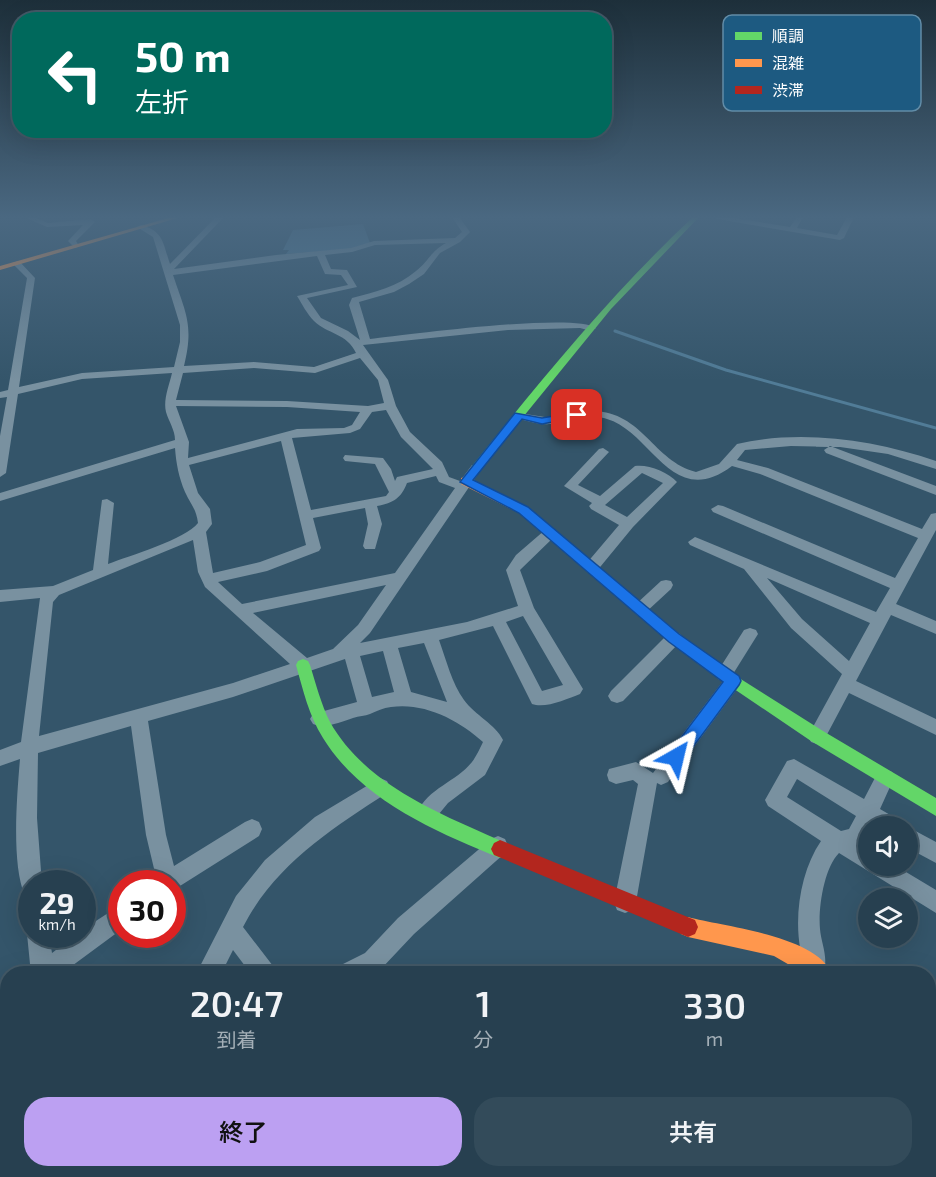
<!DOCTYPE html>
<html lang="ja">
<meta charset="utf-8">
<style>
body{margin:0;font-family:"Exo 2","Noto Sans JP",sans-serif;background:#334b5a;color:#f1f3f6;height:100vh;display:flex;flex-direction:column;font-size:22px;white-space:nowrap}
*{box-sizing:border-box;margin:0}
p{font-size:20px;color:#a4afb7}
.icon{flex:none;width:33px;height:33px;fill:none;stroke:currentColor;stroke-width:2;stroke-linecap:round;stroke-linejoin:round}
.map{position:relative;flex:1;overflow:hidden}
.drawer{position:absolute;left:0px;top:966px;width:936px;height:212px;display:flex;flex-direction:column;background:#274050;border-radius:24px 24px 0 0;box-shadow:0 6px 24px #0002,0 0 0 2px #435967}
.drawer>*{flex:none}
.banner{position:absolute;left:12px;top:12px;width:600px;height:126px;border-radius:24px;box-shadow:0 6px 24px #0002,0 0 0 2px #435967;background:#00695c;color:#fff;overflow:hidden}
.controls{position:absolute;left:858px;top:816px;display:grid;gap:12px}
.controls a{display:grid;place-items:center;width:60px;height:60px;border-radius:50%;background:#274050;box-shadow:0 6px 24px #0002,0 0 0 2px #435967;font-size:30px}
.speed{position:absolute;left:18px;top:870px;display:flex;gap:12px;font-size:30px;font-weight:700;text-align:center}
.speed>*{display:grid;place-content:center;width:78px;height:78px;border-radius:50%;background:#274050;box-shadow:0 6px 24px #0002,0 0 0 2px #435967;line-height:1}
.speed small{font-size:15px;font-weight:400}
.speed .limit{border:9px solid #d22;background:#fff;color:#111}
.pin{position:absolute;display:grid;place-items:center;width:51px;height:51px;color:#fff;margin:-26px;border-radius:12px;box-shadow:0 3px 9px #0006}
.me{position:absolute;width:66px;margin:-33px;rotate:37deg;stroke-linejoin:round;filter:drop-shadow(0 0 4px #0008)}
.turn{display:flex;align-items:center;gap:21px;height:126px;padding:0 24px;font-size:27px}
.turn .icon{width:78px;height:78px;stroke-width:2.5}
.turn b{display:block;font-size:42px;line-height:51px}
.eta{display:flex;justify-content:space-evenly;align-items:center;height:102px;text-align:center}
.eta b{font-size:36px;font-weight:600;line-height:42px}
.action{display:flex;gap:12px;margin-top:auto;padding:12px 24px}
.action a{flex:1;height:69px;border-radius:24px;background:#bca0f2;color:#111;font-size:24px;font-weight:600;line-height:69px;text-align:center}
.action a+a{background:#334b5a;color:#f1f3f6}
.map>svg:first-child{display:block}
</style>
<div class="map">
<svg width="936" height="1177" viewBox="0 0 936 1177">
<rect width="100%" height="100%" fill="#34556a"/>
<path fill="#517c97" d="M 363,224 L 370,243 L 350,249 L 286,254 L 289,250 L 283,250 L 293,230 Z"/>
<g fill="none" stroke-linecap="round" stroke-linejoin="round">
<path stroke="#517c97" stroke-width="3" d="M 615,331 L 726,370 L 936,428"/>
<path fill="#7991a0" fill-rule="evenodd" d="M 24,217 L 33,217 L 48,223 L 91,219 L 95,222 L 76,241 L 79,246 L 75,248 L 68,241 L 83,225 L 47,227 Z
M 216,217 L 224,217 L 174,269 L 276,255 L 351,248 L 374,241 L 455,238 L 462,232 L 452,217 L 459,217 L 470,232 L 460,242 L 440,253 L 424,274 L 409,284 L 394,292 L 359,302 L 370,339 C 406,335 575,312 596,328 L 591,331 L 580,328 L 508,330 L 363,345 L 388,380 L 396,406 L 410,432 L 442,462 L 449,477 L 460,481 L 472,465 L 480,465 L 482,468 L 370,633 L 360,643 L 467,622 L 518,606 L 506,570 L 516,555 L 545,530 L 555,530 L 557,533 L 555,536 L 520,570 L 534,608 L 583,689 L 580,694 C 567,699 545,709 532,704 L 493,626 L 439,640 C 446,659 452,684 464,700 C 475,715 496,725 503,740 L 485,775 L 448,803 L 434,820 L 427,822 L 420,820 L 417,813 C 428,788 456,782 472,762 C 476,757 480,748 483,742 C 459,720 424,702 391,707 C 383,708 377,711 370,714 C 365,716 359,716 353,718 C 341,722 325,729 313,724 L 310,719 L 313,714 L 357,702 L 345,659 L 233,697 L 148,721 L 166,835 L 174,866 L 245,822 L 252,819 L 259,822 L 262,829 L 259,836 L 172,891 L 172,884 L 154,884 L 156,877 L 146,835 L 131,726 L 38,753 L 37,818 L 42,884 L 32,884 L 32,899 L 25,896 C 11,864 17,795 20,759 L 0,766 L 0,750 L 21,742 L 40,598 L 0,602 L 0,590 L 53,586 L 93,570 L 102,500 L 107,499 L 114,503 L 108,564 C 129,556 186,539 198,523 C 196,508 191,505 185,492 C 179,478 176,463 175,448 L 0,501 L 0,493 L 175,440 C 175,430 169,422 166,412 C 163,400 169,386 172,373 L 82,379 L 18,394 L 6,473 L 0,477 L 0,436 L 7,397 L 0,398 L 0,392 L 8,390 L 27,278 L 12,263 L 19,261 L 35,278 L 19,387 L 82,373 L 174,367 L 180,342 L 180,325 L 153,237 L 137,227 L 141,225 C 164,231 163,244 170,264 ZM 446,243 C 430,252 429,261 416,271 C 397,287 375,292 352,298 L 349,305 L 360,340 L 348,331 L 321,318 L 307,298 L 357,287 L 347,270 L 331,269 L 325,255 L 352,252 L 375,245 ZM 317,256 L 325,274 L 341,275 L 348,285 L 297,296 C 302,304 307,314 314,321 C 327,334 347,333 356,353 L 314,367 L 254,362 L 184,366 C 194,325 186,314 173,275 ZM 360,358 L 378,380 L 384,403 L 368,406 L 287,401 L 176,400 L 183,373 L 254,368 L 315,373 ZM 176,406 L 287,407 L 360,412 L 352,425 L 344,428 L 297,429 L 188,458 L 189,442 ZM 386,410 L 401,437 L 433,469 L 397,477 L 395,481 L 391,469 L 383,458 L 345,455 L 343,458 L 345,461 L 375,464 L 389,492 L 386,496 L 311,510 L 292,438 L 350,433 L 360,429 L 372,412 ZM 281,441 L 306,545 L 260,562 L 213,573 L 206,532 L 212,524 L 210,509 L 198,493 L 189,465 ZM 436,476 L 439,482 L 455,488 L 395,573 L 242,604 L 218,582 L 267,571 L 319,551 L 321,548 L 313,518 L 365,508 L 368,524 L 363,546 L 365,549 L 375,549 L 382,524 L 377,506 C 394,503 401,498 407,483 ZM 193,540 L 198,572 L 205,587 L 290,664 L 233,683 L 39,736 L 53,602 L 59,595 ZM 386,585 L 358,625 L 333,649 L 307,658 L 253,613 ZM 523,616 L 563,685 L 542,691 L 506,622 ZM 424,643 L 447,702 L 411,692 L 398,648 ZM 383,651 L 394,692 L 372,697 L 360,656 Z
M 714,217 L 727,217 L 790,227 L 797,217 L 803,217 L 797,228 L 837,235 L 847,217 L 854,217 L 844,238 L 840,240 L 717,219 Z
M 593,411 C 643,412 653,461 696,472 L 719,464 L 737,444 C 802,429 874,440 936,461 L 936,469 L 888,454 L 840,447 L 791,446 L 745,450 L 737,460 L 768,468 L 922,529 L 931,514 L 936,513 L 936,530 L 896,604 L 936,621 L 936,634 L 891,615 L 856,681 L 936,719 L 936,735 L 849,693 L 823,742 L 817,744 L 811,742 L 808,736 L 842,674 L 791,628 L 744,569 L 690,545 L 688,542 L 695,537 L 700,539 L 876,612 L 890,588 L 713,512 L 711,509 L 718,505 L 723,506 L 895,578 L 918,538 L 760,474 L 732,466 C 672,511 652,432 607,419 C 589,413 569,423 551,424 C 539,425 527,421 515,418 L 513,416 L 519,413 L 551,418 ZM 767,578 L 870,623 L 849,661 L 802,619 Z
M 830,446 L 936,486 L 936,495 L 826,453 L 824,450 Z
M 603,448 L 609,452 L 578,485 L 600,496 L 635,466 C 648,464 668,472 677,482 L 633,527 L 596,572 L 591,573 L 584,568 L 586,564 L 619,525 L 591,509 L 589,506 L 592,503 L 564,486 L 599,449 ZM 642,473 L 663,483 L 627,517 L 605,505 Z
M 666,580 L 671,581 L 673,585 L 671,589 L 645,613 L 635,613 L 632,609 L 635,605 L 661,581 Z
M 750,628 L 756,630 L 758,634 L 733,674 L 739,676 L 741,681 L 739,686 L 668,782 L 661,785 L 657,783 L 636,902 L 633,910 L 625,913 L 617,910 L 614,902 L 638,784 L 633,780 L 616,784 L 609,781 L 607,775 L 609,769 L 636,762 L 653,773 L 723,681 L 718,679 L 716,674 L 744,630 Z
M 674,632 L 680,634 L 682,638 L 680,642 L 623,701 L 617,703 L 611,701 L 608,696 L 611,691 L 668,634 Z
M 794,759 L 864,799 L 878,772 L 885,769 L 892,772 L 894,778 L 880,809 L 897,819 L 900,826 L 868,826 L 862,845 L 868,848 L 868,866 L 896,866 L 936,890 L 936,913 L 839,853 C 824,868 818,908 820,929 C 821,943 830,961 822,974 L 807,973 C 791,934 797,876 821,841 L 768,806 L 765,800 L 787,761 ZM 797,779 L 856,816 L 849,829 L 841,831 L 787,797 Z
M 380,778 L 387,781 L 390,787 L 387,793 C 331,829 274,866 243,927 L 273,966 L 276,974 L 251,974 L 233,950 L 221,974 L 196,974 L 236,896 L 265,860 L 315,817 Z
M 908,827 L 936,842 L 936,863 L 908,848 Z
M 498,836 L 505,839 L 508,846 L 505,853 L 414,934 L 381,969 L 372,974 L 336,974 L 339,966 L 365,953 L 398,918 L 491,839 Z
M 122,904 L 122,929 L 61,974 L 31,974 L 27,934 L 30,926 L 32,934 L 49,934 L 52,953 L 77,934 L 82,934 L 82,930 Z"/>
<path fill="#63d668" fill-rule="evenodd" d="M 693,217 L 699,217 L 611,309 L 480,470 L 472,470 L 472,466 C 542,379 612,293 693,217 Z
M 303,659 L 308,661 L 310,665 C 316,684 321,704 330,722 C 366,786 443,815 506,843 L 509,849 L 506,855 L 500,858 C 436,832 361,800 323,738 C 309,716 303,690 296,665 L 298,661 Z
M 717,664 L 823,731 L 936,798 L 936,816 L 811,741 L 712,674 L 709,670 L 712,666 Z"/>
<path fill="#ff974d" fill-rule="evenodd" d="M 172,217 L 181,217 L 0,270 L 0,266 Z
M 465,477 L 527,507 L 679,634 L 722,666 L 725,670 L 722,674 L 717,676 L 712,674 L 669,642 L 519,513 L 461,484 L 461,478 Z
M 688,917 C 724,927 816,935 832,974 L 805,974 L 774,956 L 688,937 L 681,934 L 678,927 L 681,920 Z
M 155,1170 L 193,1170 L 196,1177 L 158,1177 Z"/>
<path fill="#b3261e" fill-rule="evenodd" d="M 500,840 L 695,920 L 698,927 L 695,934 L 688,937 L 494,855 L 491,849 L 494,843 Z
M 0,1070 L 8,1073 L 8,1098 L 0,1095 Z
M 928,1136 L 936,1139 L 936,1174 L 927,1170 Z"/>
</g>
<linearGradient id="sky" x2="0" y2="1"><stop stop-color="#1d2f3a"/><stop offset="0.57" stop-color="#4a6881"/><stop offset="1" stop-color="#4a6881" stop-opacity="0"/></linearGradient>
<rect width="936" height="381" fill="url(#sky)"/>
<path fill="#1a73e8" stroke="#114b97" stroke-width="1.5" d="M 577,412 L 580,413 L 580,417 L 542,424 L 522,419 L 473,480 L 528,507 L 679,634 L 739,676 L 741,681 L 739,685 L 682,762 L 676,765 L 670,762 L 667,757 L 670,752 L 723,682 L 669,642 L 519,513 L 460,482 L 515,413 L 542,418 Z"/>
<rect x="723" y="15" width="198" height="96" rx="9" fill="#1d5a81" stroke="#618ca7" stroke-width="1.5"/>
<rect x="735" y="32" width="27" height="8" fill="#63d668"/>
<rect x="735" y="59" width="27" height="8" fill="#ff974d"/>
<rect x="735" y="86" width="27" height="8" fill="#b3261e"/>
<g font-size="16" fill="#fff">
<text x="772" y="42">順調</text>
<text x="772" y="69">混雑</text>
<text x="772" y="96">渋滞</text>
</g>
</svg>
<div class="controls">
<a><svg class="icon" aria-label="sound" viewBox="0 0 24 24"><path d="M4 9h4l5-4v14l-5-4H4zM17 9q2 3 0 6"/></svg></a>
<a><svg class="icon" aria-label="layers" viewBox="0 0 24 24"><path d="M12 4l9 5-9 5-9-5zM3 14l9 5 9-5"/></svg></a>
</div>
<div class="speed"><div>29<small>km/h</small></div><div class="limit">30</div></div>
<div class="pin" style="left:577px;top:415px;background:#d93025"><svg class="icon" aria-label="arrive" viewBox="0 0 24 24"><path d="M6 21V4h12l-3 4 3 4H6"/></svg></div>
<svg class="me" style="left:676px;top:757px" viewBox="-20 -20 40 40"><path d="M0-17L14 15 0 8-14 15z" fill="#1a73e8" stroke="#fff" stroke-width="4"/></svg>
<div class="banner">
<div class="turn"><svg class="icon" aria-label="left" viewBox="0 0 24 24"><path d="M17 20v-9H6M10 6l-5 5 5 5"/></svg><div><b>50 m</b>左折</div></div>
</div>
<section class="drawer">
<div class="eta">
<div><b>20:47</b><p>到着</p></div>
<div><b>1</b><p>分</p></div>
<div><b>330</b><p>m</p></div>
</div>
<div class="action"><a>終了</a><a>共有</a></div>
</section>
</div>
